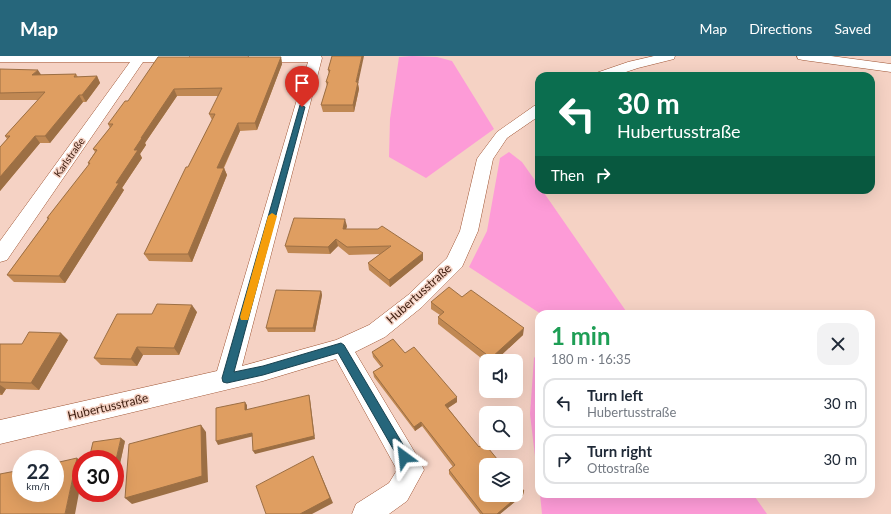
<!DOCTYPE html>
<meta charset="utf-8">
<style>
body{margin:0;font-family:Lato,sans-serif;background:#f2f2f3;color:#1f2937;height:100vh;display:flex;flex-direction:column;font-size:15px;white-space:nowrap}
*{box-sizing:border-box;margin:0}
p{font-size:13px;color:#747a83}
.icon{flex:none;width:22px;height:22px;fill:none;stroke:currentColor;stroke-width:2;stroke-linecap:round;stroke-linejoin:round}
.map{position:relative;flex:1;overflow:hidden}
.sheet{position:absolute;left:535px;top:254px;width:340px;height:188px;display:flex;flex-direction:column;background:#fff;border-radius:12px;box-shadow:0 4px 16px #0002}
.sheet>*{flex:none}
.hud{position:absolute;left:535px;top:16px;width:340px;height:122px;border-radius:12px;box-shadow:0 4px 16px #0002;background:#0b6e4f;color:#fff;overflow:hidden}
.buttons{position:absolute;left:479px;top:298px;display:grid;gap:8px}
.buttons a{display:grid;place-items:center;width:44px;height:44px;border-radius:8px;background:#fff;box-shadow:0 4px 16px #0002;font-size:20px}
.speed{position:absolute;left:12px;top:394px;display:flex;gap:8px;font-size:20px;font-weight:700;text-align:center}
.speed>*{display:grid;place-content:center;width:52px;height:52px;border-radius:50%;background:#fff;box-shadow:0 4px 16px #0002;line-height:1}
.speed small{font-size:10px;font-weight:400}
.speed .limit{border:6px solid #d22;background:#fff;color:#111}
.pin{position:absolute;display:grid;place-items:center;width:34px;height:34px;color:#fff;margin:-41px -17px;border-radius:50% 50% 50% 0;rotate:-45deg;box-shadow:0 0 4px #0007}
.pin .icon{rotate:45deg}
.me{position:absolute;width:44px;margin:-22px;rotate:330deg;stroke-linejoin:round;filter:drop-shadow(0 0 3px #0008)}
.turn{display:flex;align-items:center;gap:14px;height:84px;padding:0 16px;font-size:18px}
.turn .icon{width:52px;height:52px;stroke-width:2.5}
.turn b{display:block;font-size:28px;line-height:34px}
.then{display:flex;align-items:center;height:38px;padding:0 16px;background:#0003;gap:8px;font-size:15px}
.round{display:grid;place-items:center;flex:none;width:42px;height:42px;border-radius:12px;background:#f2f2f3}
.headline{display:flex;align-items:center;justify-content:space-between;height:68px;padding:0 16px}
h1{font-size:24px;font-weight:700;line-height:30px;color:#1e9e55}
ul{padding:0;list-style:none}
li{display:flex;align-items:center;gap:12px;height:50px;margin:0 8px 6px;padding:0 8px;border:2px solid #e0e1e3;border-radius:12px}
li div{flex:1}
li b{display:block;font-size:15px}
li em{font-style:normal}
header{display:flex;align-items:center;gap:24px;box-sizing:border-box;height:56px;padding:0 20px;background:#26667b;color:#fff}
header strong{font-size:19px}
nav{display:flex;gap:22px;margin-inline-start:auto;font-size:14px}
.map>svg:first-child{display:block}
</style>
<header>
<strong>Map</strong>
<nav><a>Map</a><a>Directions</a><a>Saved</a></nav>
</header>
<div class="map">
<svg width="891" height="458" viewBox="0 0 891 458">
<rect width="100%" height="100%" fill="#f5d2c4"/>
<path fill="#fd9bd7" d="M 412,0 L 437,1 L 452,5 L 494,73 L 426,122 L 389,101 L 390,63 L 399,1 Z
M 509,96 L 522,106 L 539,130 L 539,134 L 542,134 L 628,258 L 541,258 L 469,211 L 487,175 L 500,102 Z
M 539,296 L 539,434 L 530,358 L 534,302 Z
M 540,438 L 753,438 L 767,458 L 542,458 Z"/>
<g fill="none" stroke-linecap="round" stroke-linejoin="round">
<g stroke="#9e5332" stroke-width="1">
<path id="street" d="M 0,0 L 189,0 L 190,2 L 189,5 L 184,6 L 143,6 L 7,204 L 0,206 L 0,185 L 130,6 L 0,6 Z
M 249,0 L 321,0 L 322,2 L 242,310 L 336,284 L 369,269 L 408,239 L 447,202 L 460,175 L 477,103 L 479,100 L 497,76 L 534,50 L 539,49 L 539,60 L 507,82 L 493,103 L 478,175 L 462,211 L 422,251 L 385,281 L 355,296 L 420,405 L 424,414 L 407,445 L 389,458 L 352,458 L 356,448 L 389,427 L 397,414 L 336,303 L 263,325 L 0,388 L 0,364 L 217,315 L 308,6 L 254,6 L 249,5 L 248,2 Z
M 654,0 L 675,0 L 674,3 L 638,12 L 614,20 L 594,20 L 596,17 L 628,6 Z
M 797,0 L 831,0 L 891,8 L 891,16 L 803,4 L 798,3 Z"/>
</g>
<use href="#street" fill="#fff" fill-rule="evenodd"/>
</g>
<path fill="#c08853" d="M 332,0 L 358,28 L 359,33 L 354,56 L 323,56 L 321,49 L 327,30 L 326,26 L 329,18 L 328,14 Z
M 281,1 L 282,8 L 257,74 L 240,75 L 224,112 L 227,119 L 192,206 L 149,205 L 144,198 L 212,64 L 209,58 L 219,40 L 177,40 L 145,87 L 146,89 L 140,98 L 142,102 L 122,132 L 124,134 L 65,227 L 14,226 L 7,219 L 48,163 L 47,162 L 89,109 L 88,107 L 95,96 L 93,93 L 110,72 L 108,68 L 128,45 Z
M 0,13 L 41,19 L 76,18 L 78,21 L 97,20 L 100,27 L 86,46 L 83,46 L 50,87 L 40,87 L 0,135 L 0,91 L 7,83 L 5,80 L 38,44 L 0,44 Z
M 347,170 L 346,173 L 423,204 L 390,231 L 369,214 L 368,207 L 380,198 L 349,199 L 338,190 L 330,198 L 288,197 L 285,190 Z
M 321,235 L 322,239 L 315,276 L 268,276 L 266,272 Z
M 462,241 L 523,279 L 495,305 L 486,305 L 486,306 L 438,268 L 438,261 L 440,259 L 431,253 L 431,246 Z
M 197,256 L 179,299 L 143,299 L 137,310 L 101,309 L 94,302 L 152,258 Z
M 68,284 L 39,334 L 6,333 L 2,339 L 0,339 L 0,288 L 22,288 Z
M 372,296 L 405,297 L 457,346 L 448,352 L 479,391 L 524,435 L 523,439 L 500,458 L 480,458 L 449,418 L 449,414 L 453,411 L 422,370 L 415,375 L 374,321 L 373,316 L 381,311 L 373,301 Z
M 125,385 L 119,412 L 115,412 L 115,403 Z"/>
<path fill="#9c6f44" d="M 362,0 L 364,0 L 358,28 L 359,33 L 354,56 L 353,49 L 356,26 Z
M 281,1 L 282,8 L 257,74 L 255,67 Z
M 38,14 L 42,20 L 32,19 Z
M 97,20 L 100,27 L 86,46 L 82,39 Z
M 174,33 L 177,40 L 145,87 L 146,89 L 140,98 L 142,102 L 122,132 L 124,134 L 65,227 L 59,220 L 116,127 L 141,82 Z
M 79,39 L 83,46 L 50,87 L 45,80 Z
M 238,67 L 240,75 L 220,119 L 217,112 Z
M 35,80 L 40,87 L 0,135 L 0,121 Z
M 224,112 L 227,119 L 192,206 L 188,198 Z
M 345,163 L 347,170 L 344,180 L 343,173 Z
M 336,183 L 338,190 L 330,198 L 328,191 Z
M 423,197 L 423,204 L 390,231 L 389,224 Z
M 321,235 L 322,239 L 315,276 L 313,272 Z
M 192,249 L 197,256 L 179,299 L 174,292 Z
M 524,272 L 523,279 L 495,305 L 491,305 L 491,302 Z
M 61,277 L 68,284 L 39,334 L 31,327 Z
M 137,291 L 143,299 L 137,310 L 131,303 Z
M 0,329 L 6,333 L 2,339 L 0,337 Z
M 309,339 L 310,343 L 315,383 L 255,398 L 253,395 Z
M 457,341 L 457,346 L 445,354 L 445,349 Z
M 245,346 L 247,349 L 247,358 L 245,354 Z
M 421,366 L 422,370 L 415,375 L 414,371 Z
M 201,369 L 206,376 L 208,426 L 132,448 L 125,442 Z
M 252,377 L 254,380 L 218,389 L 216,385 Z
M 121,382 L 125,385 L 119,412 L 115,408 Z
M 313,400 L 333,447 L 312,458 L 300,458 Z
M 77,402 L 81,405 L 81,426 L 75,458 L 65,458 Z
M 524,435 L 523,439 L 500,458 L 497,458 Z"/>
<path fill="#df9e61" stroke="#9c6f44" d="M 332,0 L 362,0 L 356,26 L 358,26 L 353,49 L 321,49 L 328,26 L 326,26 L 330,14 L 328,14 Z
M 158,1 L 281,1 L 255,67 L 238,67 L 217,112 L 224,112 L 188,198 L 144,198 L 186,111 L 188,111 L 215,58 L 209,58 L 222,32 L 174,33 L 141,82 L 142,82 L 134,94 L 138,94 L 116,127 L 119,127 L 59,220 L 7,219 L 49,162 L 47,162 L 90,107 L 88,107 L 97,94 L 93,93 L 113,68 L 108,68 L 125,45 L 128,45 Z
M 0,13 L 38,14 L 32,19 L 76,18 L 74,21 L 97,20 L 82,39 L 79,39 L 45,80 L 35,80 L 0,121 L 0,91 L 10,80 L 5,80 L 45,36 L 0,37 Z
M 294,162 L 345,163 L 343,173 L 378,173 L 382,170 L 423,197 L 389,224 L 368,207 L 391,190 L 347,191 L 336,183 L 328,191 L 285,190 Z
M 449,231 L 462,241 L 471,234 L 524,272 L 491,302 L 438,261 L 444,256 L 431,246 Z
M 276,234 L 321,235 L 313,272 L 266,272 Z
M 157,248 L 192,249 L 174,292 L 137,291 L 131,303 L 94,302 L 117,258 L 152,258 Z
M 29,276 L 61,277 L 31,327 L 0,326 L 0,288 L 22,288 Z
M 393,283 L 405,297 L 414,291 L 457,341 L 445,349 L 479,391 L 484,387 L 502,409 L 486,409 L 486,439 L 516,439 L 516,425 L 524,435 L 497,458 L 483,458 L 449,414 L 455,409 L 421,366 L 414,371 L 373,316 L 383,310 L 372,296 Z
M 309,339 L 314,380 L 253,395 L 252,377 L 216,385 L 216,352 L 245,346 L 245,354 Z
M 201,369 L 202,420 L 125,442 L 129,388 Z
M 121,382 L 115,408 L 115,403 L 89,403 L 93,386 Z
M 313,400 L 330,442 L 300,458 L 266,458 L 256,430 Z
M 77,402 L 65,458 L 0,458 L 0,418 L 21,414 L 21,437 L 55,437 L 55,407 Z"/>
<path fill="#26667b" stroke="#194250" d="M 300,49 L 305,51 L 234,316 L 263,310 L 341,287 L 344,289 L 408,397 L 409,401 L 408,405 L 404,407 L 400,405 L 338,297 L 263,319 L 227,327 L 223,326 L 222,322 Z"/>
<path fill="#f59e0b" d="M 272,157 L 277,160 L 249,261 L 248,264 L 241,264 L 240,261 L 268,160 Z"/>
<g text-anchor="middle" stroke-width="3" stroke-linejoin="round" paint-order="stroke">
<g font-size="10" fill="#3b1b0d" stroke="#f5d2c4">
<text transform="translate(69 101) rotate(-55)" y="4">Karlstraße</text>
</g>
<g font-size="12" fill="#3b1b0d" stroke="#f5d2c4">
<text transform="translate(419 238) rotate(-42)" y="4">Hubertusstraße</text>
<text transform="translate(108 351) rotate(-13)" y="4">Hubertusstraße</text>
</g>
</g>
</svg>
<div class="buttons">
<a><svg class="icon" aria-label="sound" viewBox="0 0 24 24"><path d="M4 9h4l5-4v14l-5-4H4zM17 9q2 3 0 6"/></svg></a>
<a><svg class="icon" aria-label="search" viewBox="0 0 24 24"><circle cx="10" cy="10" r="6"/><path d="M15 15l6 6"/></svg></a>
<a><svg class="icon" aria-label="layers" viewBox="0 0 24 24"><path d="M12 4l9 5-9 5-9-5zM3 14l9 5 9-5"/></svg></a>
</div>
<div class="speed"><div>22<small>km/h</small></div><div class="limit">30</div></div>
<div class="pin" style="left:302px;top:51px;background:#d93025"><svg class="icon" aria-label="arrive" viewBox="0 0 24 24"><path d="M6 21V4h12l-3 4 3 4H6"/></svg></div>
<svg class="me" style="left:404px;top:401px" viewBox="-20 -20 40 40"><path d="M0-17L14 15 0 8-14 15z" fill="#26667b" stroke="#fff" stroke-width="4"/></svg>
<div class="hud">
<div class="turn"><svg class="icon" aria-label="left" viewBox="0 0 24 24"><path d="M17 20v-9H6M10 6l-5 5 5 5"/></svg><div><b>30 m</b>Hubertusstraße</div></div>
<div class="then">Then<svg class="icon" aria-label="right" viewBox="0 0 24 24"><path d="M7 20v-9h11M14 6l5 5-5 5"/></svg></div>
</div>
<section class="sheet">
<div class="headline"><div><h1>1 min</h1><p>180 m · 16:35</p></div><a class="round"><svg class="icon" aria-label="close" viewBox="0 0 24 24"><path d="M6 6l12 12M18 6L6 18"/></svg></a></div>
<ul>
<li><svg class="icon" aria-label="left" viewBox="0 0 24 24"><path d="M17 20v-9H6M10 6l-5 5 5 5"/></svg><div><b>Turn left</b><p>Hubertusstraße</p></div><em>30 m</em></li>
<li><svg class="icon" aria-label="right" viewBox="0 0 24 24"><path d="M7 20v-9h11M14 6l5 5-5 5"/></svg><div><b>Turn right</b><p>Ottostraße</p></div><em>30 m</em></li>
</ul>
</section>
</div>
